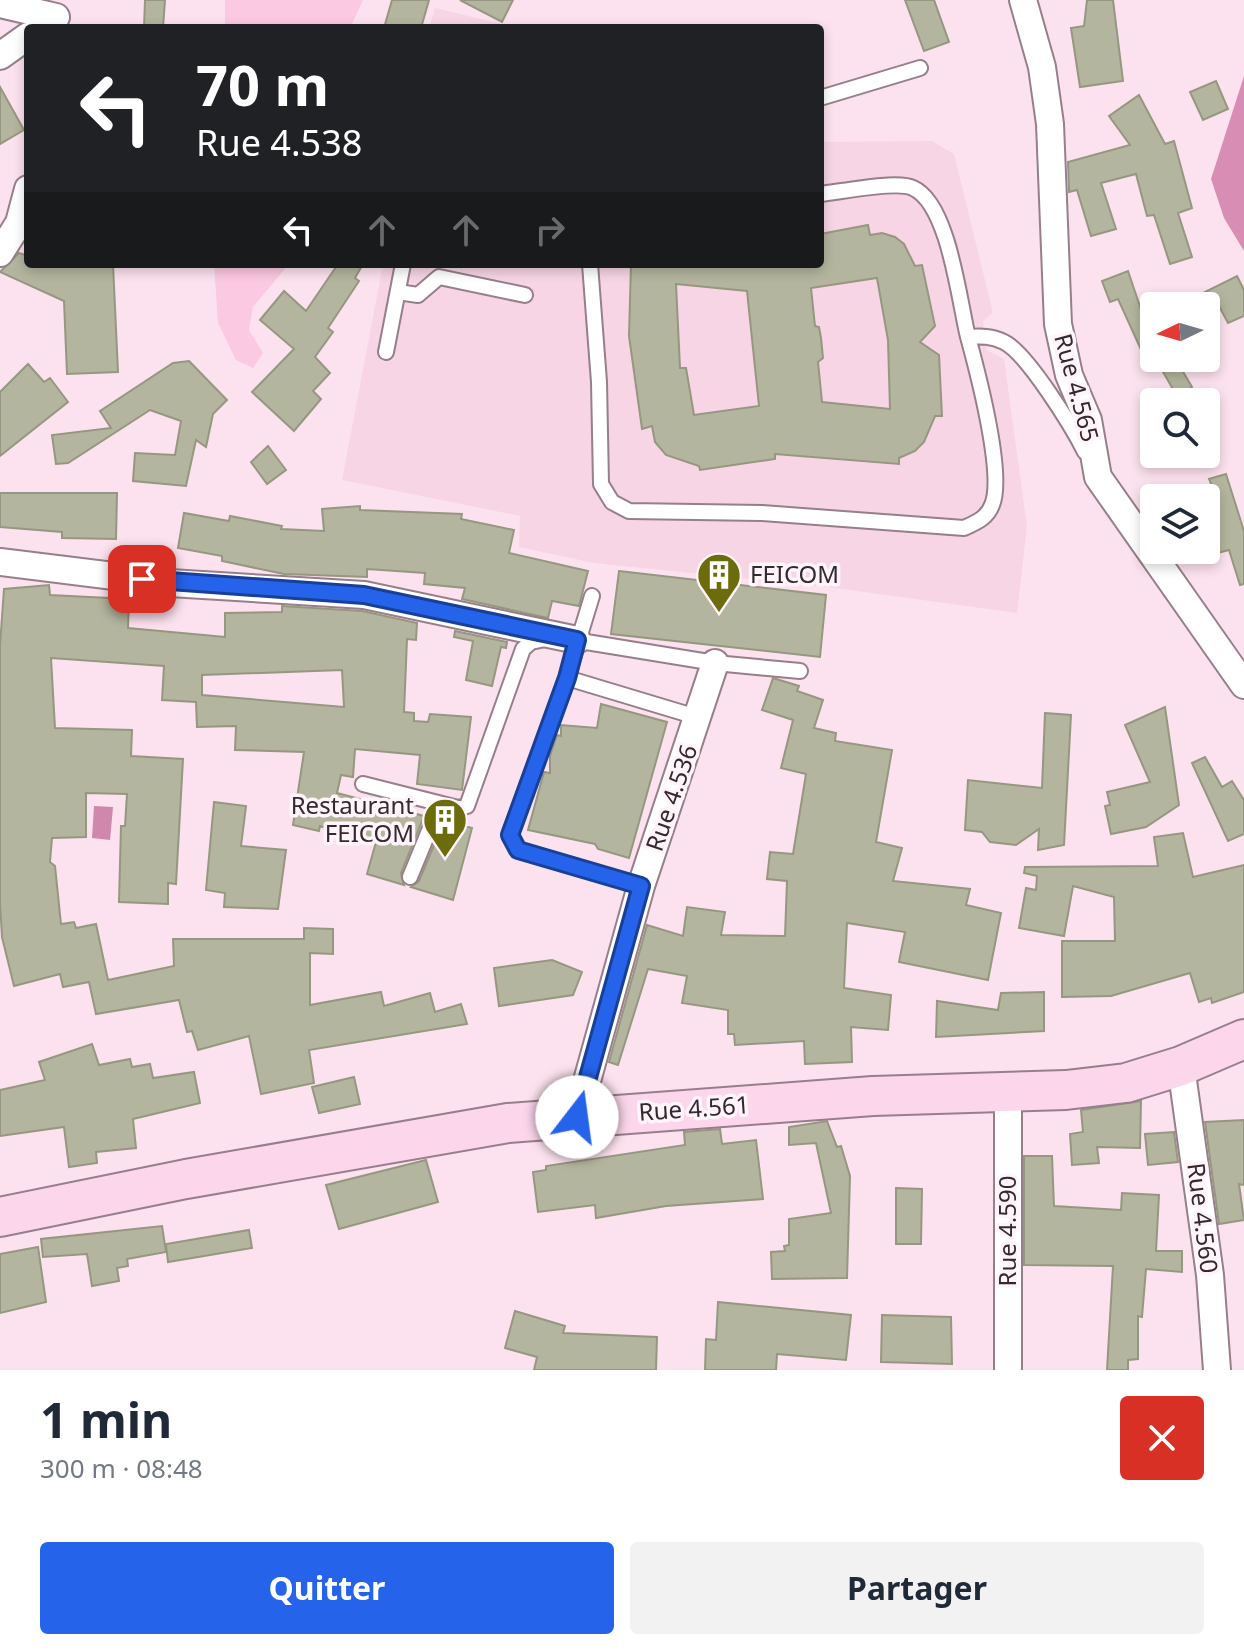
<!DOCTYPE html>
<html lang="fr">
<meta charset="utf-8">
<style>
body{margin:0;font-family:"Noto Sans",sans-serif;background:#f2f2f3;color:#1f2937;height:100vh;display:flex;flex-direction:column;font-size:30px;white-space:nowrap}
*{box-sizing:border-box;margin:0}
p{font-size:26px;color:#747a83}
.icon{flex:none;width:44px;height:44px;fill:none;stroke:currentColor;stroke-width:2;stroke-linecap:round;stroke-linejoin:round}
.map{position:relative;height:1370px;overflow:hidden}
.sheet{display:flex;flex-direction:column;background:#fff;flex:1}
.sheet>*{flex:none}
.hud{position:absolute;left:24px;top:24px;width:800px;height:244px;border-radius:8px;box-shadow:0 4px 12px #0003;background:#202124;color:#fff;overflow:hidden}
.needle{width:52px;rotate:265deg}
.tools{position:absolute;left:1140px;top:292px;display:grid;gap:16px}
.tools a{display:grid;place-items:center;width:80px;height:80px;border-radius:8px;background:#fff;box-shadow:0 4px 12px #0003;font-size:40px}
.pin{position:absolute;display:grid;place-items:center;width:68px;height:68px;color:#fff;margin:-34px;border-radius:16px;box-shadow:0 4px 12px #0006}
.me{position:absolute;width:88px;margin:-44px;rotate:15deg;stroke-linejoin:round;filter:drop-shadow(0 0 6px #0008)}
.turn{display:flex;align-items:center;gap:28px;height:168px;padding:0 40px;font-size:36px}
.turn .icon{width:104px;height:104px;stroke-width:2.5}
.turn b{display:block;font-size:56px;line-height:68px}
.lanes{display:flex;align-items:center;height:76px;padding:0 40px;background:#0003;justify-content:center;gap:40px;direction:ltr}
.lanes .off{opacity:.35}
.round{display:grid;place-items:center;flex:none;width:84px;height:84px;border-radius:8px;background:#f2f2f3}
.overview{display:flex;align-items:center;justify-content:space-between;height:136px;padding:0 40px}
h1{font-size:48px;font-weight:700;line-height:60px}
.cta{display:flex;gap:16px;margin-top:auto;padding:16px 40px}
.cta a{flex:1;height:92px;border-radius:8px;background:#2563eb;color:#fff;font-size:32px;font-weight:700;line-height:92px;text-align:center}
.cta a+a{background:#f2f2f3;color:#1f2937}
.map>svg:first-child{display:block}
</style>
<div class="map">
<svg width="1244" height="1370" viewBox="0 0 1244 1370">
<rect width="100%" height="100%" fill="#fce2ee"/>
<path fill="#f7d5e5" d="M 435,8 L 514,27 L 518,28 L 429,28 Z
M 932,141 L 954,154 L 993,313 L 983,321 L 987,350 L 1004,359 L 1027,526 L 1017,613 L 828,587 L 594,563 L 519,547 L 520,516 L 342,480 L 383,264 L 820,264 L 820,142 Z"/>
<path fill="#fbc9e1" d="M 225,0 L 363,0 L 350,28 L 225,28 Z
M 214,264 L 289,264 L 253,307 L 249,330 L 263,353 L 253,368 L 236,360 L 218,323 Z"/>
<path fill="#d88eb4" d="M 1244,76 L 1244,251 L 1224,218 L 1211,179 Z"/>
<path fill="#d087ac" d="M 94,806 L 113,807 L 110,840 L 92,838 Z"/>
<path fill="#b4b59e" stroke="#969781" stroke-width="2" fill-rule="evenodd" d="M 145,0 L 165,0 L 163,28 L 144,28 Z
M 392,0 L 429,0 L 421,28 L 384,28 Z
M 460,0 L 513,0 L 502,22 Z
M 905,0 L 934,0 L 949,42 L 924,51 Z
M 1087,0 L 1113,0 L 1123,81 L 1080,87 L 1071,28 L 1084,26 Z
M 1216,81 L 1228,109 L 1203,120 L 1190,92 Z
M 0,87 L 24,130 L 0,144 Z
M 1139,95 L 1165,144 L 1174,141 L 1192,208 L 1178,213 L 1192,257 L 1170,264 L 1154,215 L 1147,216 L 1136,174 L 1101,183 L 1116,229 L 1091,236 L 1077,190 L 1069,192 L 1068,162 L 1130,145 L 1109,116 Z
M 868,225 L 870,235 L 882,233 L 895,237 L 904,244 L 915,266 L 922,265 L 935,326 L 920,342 L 939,355 L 942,416 L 935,416 L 924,442 L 915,451 L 899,458 L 899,464 L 775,454 L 775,459 L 700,470 L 699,466 L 666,455 L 655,442 L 652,426 L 642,429 L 629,336 L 631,264 L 820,264 L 820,234 ZM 877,278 L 888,340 L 890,409 L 822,402 L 818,362 L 823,358 L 821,338 L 819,327 L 815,326 L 811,288 ZM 676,284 L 747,291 L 759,406 L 694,415 L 686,368 L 680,368 Z
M 19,253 L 28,256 L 28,264 L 113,264 L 118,372 L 67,374 L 64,301 L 0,272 Z
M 338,264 L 363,264 L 355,278 L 359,281 L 328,328 L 333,332 L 315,357 L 330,373 L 313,391 L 321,399 L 294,431 L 252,392 L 294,349 L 260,320 L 284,291 L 306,311 Z
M 1128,271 L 1150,336 L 1154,333 L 1154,356 L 1151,351 L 1143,354 L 1118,299 L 1110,302 L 1102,281 Z
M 1237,276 L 1244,290 L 1244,316 L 1228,323 L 1219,306 L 1177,306 Z
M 1155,358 L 1175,358 L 1192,387 L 1177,396 Z
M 189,361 L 227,400 L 213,414 L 206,447 L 196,440 L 186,486 L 133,481 L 135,453 L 175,455 L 181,421 L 150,410 L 68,463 L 56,464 L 52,435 L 111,428 L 100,411 L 173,363 Z
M 28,364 L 44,382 L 50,378 L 68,402 L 0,456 L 0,392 Z
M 268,446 L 286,470 L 267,484 L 251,462 Z
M 1226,474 L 1244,531 L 1244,584 L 1240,585 L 1229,550 L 1206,556 L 1206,488 L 1212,486 L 1209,479 Z
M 0,493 L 117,493 L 116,539 L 62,538 L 62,532 L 0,527 Z
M 360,506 L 360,510 L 462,514 L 461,519 L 514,530 L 509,553 L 588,571 L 579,606 L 552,601 L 548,618 L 462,599 L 465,588 L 424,584 L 425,573 L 367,569 L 367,577 L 284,574 L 222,561 L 222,556 L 178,548 L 184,513 L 229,521 L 230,516 L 282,526 L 281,529 L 324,531 L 322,509 Z
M 619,571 L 826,595 L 820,657 L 611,634 Z
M 49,585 L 50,595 L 129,599 L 128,628 L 225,637 L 225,613 L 282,612 L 282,606 L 362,611 L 417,623 L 416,640 L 407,639 L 404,712 L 414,713 L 414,721 L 428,722 L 430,714 L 471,717 L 462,790 L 417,784 L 420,755 L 355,749 L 353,777 L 341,775 L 337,793 L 424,816 L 401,873 L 404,885 L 367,874 L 376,842 L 320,826 L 319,831 L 293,825 L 304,752 L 235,750 L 236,726 L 197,727 L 196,702 L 162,700 L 164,666 L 51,658 L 55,728 L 132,730 L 131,756 L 183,759 L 176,884 L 168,883 L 168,904 L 119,902 L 121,826 L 125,826 L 127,794 L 86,793 L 86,837 L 52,838 L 50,862 L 55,866 L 61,924 L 74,922 L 76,928 L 96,924 L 108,980 L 174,966 L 173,939 L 304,939 L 304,928 L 333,929 L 333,954 L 310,953 L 310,1005 L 381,992 L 384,1006 L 430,993 L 435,1012 L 461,1004 L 467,1024 L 309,1050 L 314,1083 L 261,1094 L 249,1036 L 198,1050 L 192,1031 L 187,1032 L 179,1000 L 96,1014 L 89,982 L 63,987 L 60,974 L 14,986 L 2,937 L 0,903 L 0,645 L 4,589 ZM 342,670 L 344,707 L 202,695 L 202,675 Z
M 455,631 L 507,642 L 506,648 L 501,647 L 492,686 L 466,680 L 473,641 L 454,637 Z
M 773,678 L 799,686 L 797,691 L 823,700 L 814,728 L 836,733 L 835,741 L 892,750 L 876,842 L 902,848 L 893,881 L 970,889 L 966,905 L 1001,913 L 988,980 L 899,962 L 905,932 L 847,923 L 844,988 L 891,995 L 888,1030 L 851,1027 L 852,1062 L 805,1064 L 804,1041 L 735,1045 L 734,1034 L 728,1034 L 728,1010 L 682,1003 L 687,976 L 648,969 L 618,1065 L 609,1062 L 647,925 L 683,936 L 687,907 L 725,912 L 721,935 L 785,936 L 787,881 L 767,879 L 770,852 L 793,854 L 806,774 L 781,768 L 793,720 L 762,710 Z
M 601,704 L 667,722 L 629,858 L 598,849 L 595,844 L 528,830 L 544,772 L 550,773 L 550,756 L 557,735 L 561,736 L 561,725 L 597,728 Z
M 1165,707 L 1179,805 L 1146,827 L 1111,834 L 1105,806 L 1110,805 L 1107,792 L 1150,782 L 1125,725 Z
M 1045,713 L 1071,715 L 1064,845 L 1038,850 L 1039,829 L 1016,845 L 990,842 L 982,832 L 965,830 L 968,780 L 1042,788 Z
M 1205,757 L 1222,787 L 1232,781 L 1244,800 L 1244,834 L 1228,841 L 1192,763 Z
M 214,802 L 246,806 L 241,846 L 286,850 L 278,909 L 224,907 L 225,893 L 206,890 Z
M 444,821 L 472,828 L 453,900 L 411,887 L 419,881 Z
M 1183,833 L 1193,877 L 1244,865 L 1244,992 L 1212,1003 L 1211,998 L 1199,1002 L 1190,973 L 1111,996 L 1062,997 L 1062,941 L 1115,941 L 1114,897 L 1073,886 L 1064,936 L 1019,928 L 1026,888 L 1036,890 L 1037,876 L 1024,873 L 1025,867 L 1158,866 L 1154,837 Z
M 552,960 L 582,972 L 573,995 L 499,1006 L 494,968 Z
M 1044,992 L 1044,1031 L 936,1037 L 937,1001 L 998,1010 L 1001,993 Z
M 92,1044 L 99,1065 L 130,1059 L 132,1067 L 150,1064 L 153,1078 L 194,1072 L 200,1103 L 133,1119 L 136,1148 L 96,1152 L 97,1163 L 69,1167 L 64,1127 L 0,1136 L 0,1090 L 45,1080 L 39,1062 Z
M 354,1077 L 360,1104 L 319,1113 L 312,1087 Z
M 1141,1101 L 1140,1148 L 1097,1147 L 1099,1163 L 1072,1165 L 1070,1134 L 1083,1132 L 1081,1110 Z
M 1244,1120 L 1244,1185 L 1239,1184 L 1244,1220 L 1219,1224 L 1205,1122 Z
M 827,1121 L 837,1147 L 841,1146 L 850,1176 L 847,1278 L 772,1279 L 771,1252 L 785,1251 L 784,1246 L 789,1245 L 789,1219 L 831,1213 L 816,1143 L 789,1145 L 789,1127 Z
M 720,1129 L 722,1144 L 756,1140 L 763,1199 L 666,1206 L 596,1218 L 595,1205 L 538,1212 L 533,1172 L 546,1170 L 546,1166 L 685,1145 L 684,1132 Z
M 1174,1132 L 1178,1162 L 1148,1165 L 1145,1134 Z
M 1024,1156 L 1052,1156 L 1054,1206 L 1121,1210 L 1122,1193 L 1159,1195 L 1156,1251 L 1182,1251 L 1182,1272 L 1146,1269 L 1142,1317 L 1138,1316 L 1138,1359 L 1128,1360 L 1128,1370 L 1107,1370 L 1113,1266 L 1024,1265 Z
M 426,1160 L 438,1202 L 339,1229 L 326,1185 Z
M 896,1188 L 922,1189 L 921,1244 L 896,1244 Z
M 162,1226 L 166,1252 L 127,1259 L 128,1266 L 117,1268 L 119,1281 L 92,1286 L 87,1254 L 43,1257 L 41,1239 Z
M 249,1230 L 252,1248 L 168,1262 L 166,1244 Z
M 38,1247 L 46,1302 L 0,1313 L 0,1254 Z
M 718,1302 L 851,1315 L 846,1360 L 777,1354 L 776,1370 L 705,1370 L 706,1339 L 716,1340 Z
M 515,1311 L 565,1326 L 563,1333 L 657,1337 L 656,1370 L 534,1370 L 537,1357 L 505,1348 Z
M 882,1315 L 951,1317 L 952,1364 L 881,1362 Z"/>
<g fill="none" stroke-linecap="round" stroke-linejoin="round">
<g stroke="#967f8a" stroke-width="18">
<path id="lane" d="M 820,98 L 920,68
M 820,194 C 840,192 897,180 913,188 C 949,204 959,301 968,337 C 981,336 992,336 1004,342 C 1027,353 1073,428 1085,452
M 590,264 L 599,382 L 601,484 L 612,502 L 629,511 L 762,513 L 964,528 C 977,522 987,518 992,505 C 1005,475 977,370 968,337
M 398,292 L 418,295 L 439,277 L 525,295
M 386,352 L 403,264
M 592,596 L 567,678 L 510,835 L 518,850 L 641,886
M 574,640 L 715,663 L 800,671
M 567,678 L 700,718
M 363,784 L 458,808 L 467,806 L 523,649 L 531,642 L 545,639
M 410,877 L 440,804"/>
</g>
<g stroke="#967f8a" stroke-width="30">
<path id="street" d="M 1023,0 L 1042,67 L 1050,124 L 1058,324 L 1069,375 L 1088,420 L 1098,477 L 1244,685
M 0,4 L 56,17
M 0,56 L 28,36
M 0,253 L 19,223 L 28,189
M 0,562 L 170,583 L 364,595 L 577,640
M 1181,1066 L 1210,1275 L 1217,1370
M 577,1117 L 641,886 L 715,663
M 1008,1370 L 1008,1092"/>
</g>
<g stroke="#967f8a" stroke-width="42">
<path id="secondary" d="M 0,1217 L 186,1179 L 508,1123 L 873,1096 L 1066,1090 L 1126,1083 L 1181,1066 L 1244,1039"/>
</g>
<use href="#lane" stroke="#fff" stroke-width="14"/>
<use href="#street" stroke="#fff" stroke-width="26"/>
<use href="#secondary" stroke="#fcd6eb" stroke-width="38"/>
</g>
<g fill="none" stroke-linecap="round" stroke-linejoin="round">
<g stroke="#184099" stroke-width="20">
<path id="route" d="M 142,579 L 364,595 L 577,640 L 567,678 L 510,835 L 518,850 L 641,886 L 577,1117"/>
</g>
<use href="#route" stroke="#2563eb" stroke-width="14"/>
</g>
<defs>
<g id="building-pin" transform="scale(2.3)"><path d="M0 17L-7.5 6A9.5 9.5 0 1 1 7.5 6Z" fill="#6d6c0c" stroke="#fff4f9"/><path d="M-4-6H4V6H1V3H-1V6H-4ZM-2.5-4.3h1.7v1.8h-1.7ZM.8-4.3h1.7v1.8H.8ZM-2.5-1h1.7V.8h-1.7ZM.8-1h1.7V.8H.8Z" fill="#fff"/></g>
</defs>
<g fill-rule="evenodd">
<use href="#building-pin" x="719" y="575"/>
<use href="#building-pin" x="445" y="820"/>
</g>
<g text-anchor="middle" stroke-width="7" stroke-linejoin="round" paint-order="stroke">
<g font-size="24" fill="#33292e" stroke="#fff4f9">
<text transform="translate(1076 388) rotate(75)" y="8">Rue 4.565</text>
<text transform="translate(672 798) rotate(-71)" y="8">Rue 4.536</text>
<text transform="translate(694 1109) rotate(-4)" y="8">Rue 4.561</text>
<text transform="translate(1202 1218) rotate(83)" y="8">Rue 4.560</text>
<text transform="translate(1008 1231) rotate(-90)" y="8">Rue 4.590</text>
</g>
<g font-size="24" fill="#33292e" stroke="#fff4f9" text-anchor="start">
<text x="750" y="583">FEICOM</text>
<text x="414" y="814" text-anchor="end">Restaurant<tspan x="414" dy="28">FEICOM</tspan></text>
</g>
</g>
</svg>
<div class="tools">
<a><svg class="needle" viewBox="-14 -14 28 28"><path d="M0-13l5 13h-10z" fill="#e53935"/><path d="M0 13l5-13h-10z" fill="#747a83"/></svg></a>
<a><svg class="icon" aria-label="search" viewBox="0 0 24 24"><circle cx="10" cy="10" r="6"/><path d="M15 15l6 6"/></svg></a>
<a><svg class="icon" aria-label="layers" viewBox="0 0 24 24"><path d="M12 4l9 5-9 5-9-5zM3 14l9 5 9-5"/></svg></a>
</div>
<div class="pin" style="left:142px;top:579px;background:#d93025"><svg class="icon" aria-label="arrive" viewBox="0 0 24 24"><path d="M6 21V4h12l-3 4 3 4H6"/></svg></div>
<svg class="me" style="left:577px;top:1117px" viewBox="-20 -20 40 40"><circle r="19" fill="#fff"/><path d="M0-13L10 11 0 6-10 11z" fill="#2563eb"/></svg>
<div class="hud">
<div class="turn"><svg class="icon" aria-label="left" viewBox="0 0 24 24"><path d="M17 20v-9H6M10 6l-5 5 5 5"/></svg><div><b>70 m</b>Rue 4.538</div></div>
<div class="lanes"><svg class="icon" aria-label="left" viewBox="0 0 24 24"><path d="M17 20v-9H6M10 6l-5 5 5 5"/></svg><svg class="icon off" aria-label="ahead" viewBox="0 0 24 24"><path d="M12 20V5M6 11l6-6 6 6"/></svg><svg class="icon off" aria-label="ahead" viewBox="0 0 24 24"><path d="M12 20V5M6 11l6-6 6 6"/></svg><svg class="icon off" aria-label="right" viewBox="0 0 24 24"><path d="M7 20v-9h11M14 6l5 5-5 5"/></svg></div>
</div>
</div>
<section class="sheet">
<div class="overview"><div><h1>1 min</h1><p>300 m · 08:48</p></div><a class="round" style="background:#d93025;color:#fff"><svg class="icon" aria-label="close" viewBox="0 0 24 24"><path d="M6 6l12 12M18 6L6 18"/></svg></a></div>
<div class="cta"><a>Quitter</a><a>Partager</a></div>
</section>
